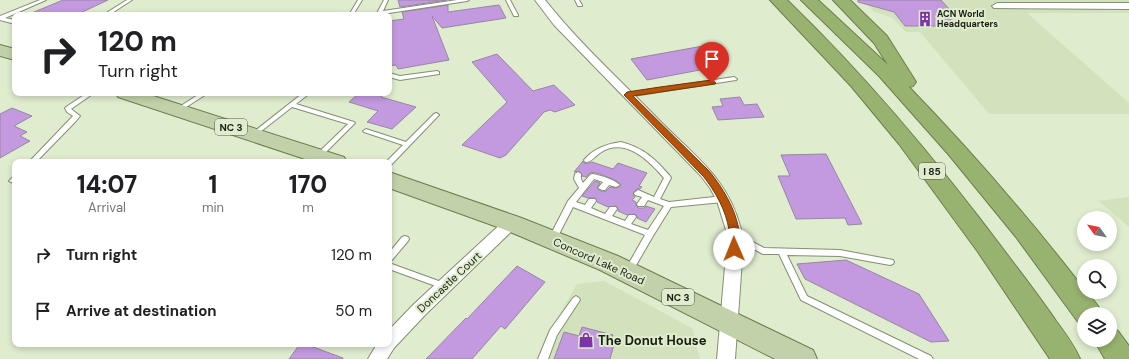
<!DOCTYPE html>
<style>
body{margin:0;font-family:"DM Sans",sans-serif;background:#f2f2f2;color:#202124;height:100vh;display:flex;flex-direction:column;font-size:15px;white-space:nowrap}
*{box-sizing:border-box;margin:0}
p{font-size:13px;color:#757577}
.icon{flex:none;width:22px;height:22px;fill:none;stroke:currentColor;stroke-width:2;stroke-linecap:round;stroke-linejoin:round}
.map{position:relative;flex:1;overflow:hidden}
.details{position:absolute;left:12px;top:159px;width:380px;height:188px;display:flex;flex-direction:column;background:#fff;border-radius:8px;box-shadow:0 2px 6px #0003}
.details>*{flex:none}
.guide{position:absolute;left:12px;top:12px;width:380px;height:84px;border-radius:8px;box-shadow:0 2px 6px #0003;background:#fff;color:#202124;overflow:hidden}
.needle{width:26px;rotate:303deg}
.fabs{position:absolute;left:1077px;top:211px;display:grid;gap:8px}
.fabs a{display:grid;place-items:center;width:40px;height:40px;border-radius:50%;background:#fff;box-shadow:0 2px 6px #0003;font-size:20px}
.pin{position:absolute;display:grid;place-items:center;width:34px;height:34px;color:#fff;margin:-41px -17px;border-radius:50% 50% 50% 0;rotate:-45deg;box-shadow:0 0 4px #0007}
.pin .icon{rotate:45deg}
.me{position:absolute;width:44px;margin:-22px;rotate:359deg;stroke-linejoin:round;filter:drop-shadow(0 0 3px #0008)}
.turn{display:flex;align-items:center;gap:14px;height:84px;padding:0 20px;font-size:18px}
.turn .icon{width:52px;height:52px;stroke-width:2.5}
.turn b{display:block;font-size:28px;line-height:34px}
.eta{display:flex;justify-content:space-evenly;align-items:center;height:68px;text-align:center}
.eta b{font-size:24px;font-weight:800;line-height:28px}
ul{padding:0;list-style:none}
li{display:flex;align-items:center;gap:12px;height:56px;padding:0 20px}
li div{flex:1}
li b{display:block;font-size:15px}
li em{font-style:normal}
.map>svg:first-child{display:block}
</style>
<div class="map">
<svg width="1129" height="359" viewBox="0 0 1129 359">
<rect width="100%" height="100%" fill="#dfecce"/>
<path fill="#d2e2bc" d="M 864,0 L 1129,0 L 1129,13 L 1027,13 L 1129,103 L 1129,114 L 989,114 L 920,32 L 906,32 L 893,18 L 873,11 Z
M 1129,197 L 1129,227 L 1099,201 Z
M 604,281 L 692,328 L 700,359 L 539,359 L 550,330 L 577,284 Z"/>
<path fill="#c39adf" stroke="#9687a2" d="M 63,0 L 108,0 L 76,15 L 27,15 Z
M 398,0 L 447,0 L 400,7 Z
M 858,0 L 941,0 L 949,9 L 952,26 L 905,26 L 894,12 L 858,2 Z
M 448,5 L 448,12 L 499,5 L 506,18 L 442,28 L 432,16 L 449,60 L 398,69 L 396,65 L 389,66 L 389,21 L 404,19 L 402,12 Z
M 703,46 L 721,66 L 647,80 L 631,59 Z
M 497,54 L 533,91 L 554,85 L 575,105 L 555,112 L 550,110 L 544,112 L 506,155 L 500,158 L 462,145 L 507,102 L 472,62 Z
M 359,93 L 385,93 L 381,97 L 416,107 L 392,129 L 367,122 L 378,111 L 349,102 Z
M 740,97 L 744,105 L 757,104 L 764,117 L 718,120 L 712,107 L 723,106 L 720,99 Z
M 12,108 L 32,116 L 14,126 L 27,132 L 20,136 L 30,141 L 0,158 L 0,114 Z
M 826,154 L 862,224 L 848,225 L 845,218 L 796,219 L 778,176 L 790,176 L 781,155 Z
M 583,161 L 585,164 L 592,162 L 613,169 L 618,163 L 647,173 L 639,186 L 642,187 L 640,189 L 637,189 L 633,193 L 635,197 L 632,200 L 636,202 L 636,205 L 638,208 L 644,208 L 646,206 L 655,209 L 646,222 L 637,218 L 637,216 L 635,214 L 627,215 L 618,211 L 618,208 L 616,206 L 608,207 L 597,202 L 595,198 L 588,198 L 582,196 L 595,181 L 600,183 L 597,188 L 602,192 L 606,191 L 610,187 L 617,188 L 621,185 L 615,180 L 600,174 L 591,172 L 586,177 L 582,176 L 579,171 L 574,172 Z
M 846,260 L 919,294 L 949,341 L 931,342 L 805,279 L 797,264 Z
M 517,266 L 545,282 L 505,329 L 501,326 L 472,359 L 426,359 L 466,318 L 467,319 Z
M 582,327 L 613,335 L 610,344 L 614,345 L 610,359 L 554,359 L 564,332 L 579,336 Z
M 300,344 L 305,344 L 343,358 L 343,359 L 289,359 Z"/>
<g fill="none" stroke-linecap="round" stroke-linejoin="round">
<g stroke="#848f73" stroke-width="2">
<path id="lane" d="M 40,0 L 46,0 L 5,18 L 15,20 L 15,24 L 0,20 L 0,16 Z
M 127,0 L 132,0 L 109,15 L 103,15 Z
M 358,0 L 362,0 L 353,15 L 349,15 Z
M 384,0 L 388,0 L 383,11 L 457,0 L 469,0 L 467,1 L 376,15 Z
M 506,0 L 510,0 L 518,15 L 518,16 L 514,16 Z
M 575,0 L 579,0 L 582,5 L 582,6 L 578,6 Z
M 437,71 L 439,72 L 439,74 L 400,80 L 389,77 L 389,73 L 400,76 Z
M 734,77 L 737,79 L 736,80 L 627,97 L 624,95 L 627,93 Z
M 87,93 L 94,93 L 71,109 L 80,116 L 76,121 L 36,162 L 29,162 L 73,116 L 67,112 L 65,108 L 66,107 Z
M 201,93 L 208,93 L 180,111 L 176,111 L 175,110 L 176,109 Z
M 303,93 L 310,93 L 296,104 L 354,122 L 355,123 L 320,158 L 318,158 L 315,156 L 348,124 L 292,107 L 255,136 L 251,136 L 250,135 L 251,134 Z
M 436,113 L 438,114 L 439,115 L 438,116 L 391,165 L 389,165 L 389,162 L 387,161 L 403,145 L 364,132 L 363,131 L 366,129 L 406,142 L 434,114 Z
M 621,142 C 644,148 655,159 670,176 L 671,178 L 660,199 L 669,202 L 723,196 L 727,199 L 723,202 L 671,207 L 653,236 L 631,274 L 628,275 L 625,274 L 624,272 L 645,235 L 573,207 L 555,242 L 549,242 L 548,240 L 568,201 L 579,188 L 574,179 L 575,174 L 578,172 L 581,174 L 581,179 L 583,183 L 591,174 L 593,174 C 602,176 613,179 620,185 L 616,187 L 609,185 L 605,190 L 602,190 L 598,188 L 603,182 L 594,179 L 576,202 L 585,205 L 589,199 L 595,199 L 596,201 L 591,208 L 605,214 L 610,207 L 616,207 L 617,209 L 612,216 L 625,221 L 629,215 L 635,215 L 636,217 L 631,224 L 648,230 L 664,206 L 648,200 L 644,206 L 638,206 L 637,204 L 642,197 L 635,195 L 634,193 L 638,190 L 654,197 L 664,178 C 649,161 625,136 600,153 C 595,156 591,163 585,162 L 584,160 C 593,149 606,144 621,142 Z
M 13,177 L 15,177 L 15,183 L 13,183 L 9,181 Z
M 405,236 L 408,237 L 409,239 L 408,241 L 392,260 L 389,261 L 389,253 L 402,237 Z
M 749,240 L 764,248 L 840,250 L 893,260 L 894,262 L 893,264 L 890,265 L 840,256 L 787,255 L 807,296 L 931,356 L 933,359 L 919,359 L 801,300 L 779,254 L 763,254 L 746,245 L 745,243 L 746,241 Z
M 389,263 L 447,284 L 448,286 L 447,288 L 444,289 L 389,269 Z
M 576,296 L 579,298 L 580,300 L 557,335 L 548,359 L 538,359 L 550,330 L 573,298 Z"/>
</g>
<g stroke="#848f73" stroke-width="2">
<path id="street" d="M 535,0 L 545,0 C 580,44 623,83 662,123 C 697,158 728,179 741,229 C 745,242 742,260 741,274 C 739,302 737,331 735,359 L 717,359 L 726,255 L 726,230 L 717,201 L 710,188 L 701,176 L 554,25 Z
M 997,3 L 1129,3 L 1129,9 L 994,8 L 992,6 Z
M 511,217 L 516,219 L 519,223 L 516,227 L 426,314 L 394,348 L 387,359 L 368,359 L 377,344 L 389,344 L 389,330 L 414,304 L 506,219 Z"/>
</g>
<g stroke="#6c7e4e" stroke-width="2">
<path id="primary" d="M 0,45 L 15,49 L 15,60 L 0,56 Z
M 116,93 L 144,93 L 344,157 L 347,162 L 314,162 L 118,97 Z
M 389,172 L 519,217 L 618,256 L 813,350 L 817,359 L 775,359 L 600,270 L 503,229 L 389,188 Z"/>
</g>
<g stroke="#6c7e4e" stroke-width="2">
<path id="highway" d="M 770,0 L 787,0 C 869,79 941,166 1009,257 C 1025,278 1041,299 1056,321 C 1065,333 1074,345 1080,359 L 1050,359 L 978,252 L 899,144 L 851,86 Z
M 801,0 L 818,0 L 888,65 L 874,43 L 833,0 L 850,0 L 887,36 L 916,82 L 913,86 L 909,87 C 971,151 1029,218 1084,289 L 1084,292 L 1087,292 L 1098,306 L 1102,314 L 1084,314 L 1084,324 L 1078,322 L 1016,237 L 949,155 L 879,76 Z
M 1110,328 L 1118,331 L 1129,346 L 1129,359 L 1105,359 L 1094,340 L 1110,340 Z"/>
</g>
<use href="#lane" fill="#fff" fill-rule="evenodd"/>
<use href="#street" fill="#fff" fill-rule="evenodd"/>
<use href="#primary" fill="#c1d1a9" fill-rule="evenodd"/>
<use href="#highway" fill="#98b26f" fill-rule="evenodd"/>
</g>
<path fill="#b45309" stroke="#753606" d="M 712,80 L 716,83 L 715,84 L 633,96 L 709,171 C 723,188 735,208 739,230 C 740,236 739,243 739,249 L 738,252 L 730,252 L 729,249 C 729,243 730,236 729,230 C 726,210 715,191 703,176 L 624,95 L 627,92 L 660,87 Z"/>
<defs>
<g id="building-bare" transform="scale(1.2)"><path d="M-4-6H4V6H1V3H-1V6H-4ZM-2.5-4.3h1.7v1.8h-1.7ZM.8-4.3h1.7v1.8H.8ZM-2.5-1h1.7V.8h-1.7ZM.8-1h1.7V.8H.8Z" fill="#7d34a6" stroke="#dfecce" stroke-width="2.5" paint-order="stroke"/></g>
<g id="shop-bare" transform="scale(1.2)"><path d="M-5-2.5h2.3a2.7 3.5 0 0 1 5.4 0H5L5.5 6h-11ZM-1.5-2.5h3a1.5 2.3 0 0 0-3 0Z" fill="#7d34a6" stroke="#dfecce" stroke-width="2.5" paint-order="stroke"/></g>
</defs>
<g fill-rule="evenodd">
<use href="#building-bare" x="925" y="19"/>
<use href="#shop-bare" x="586" y="340"/>
</g>
<g text-anchor="middle" stroke-width="4" stroke-linejoin="round" paint-order="stroke">
<g font-size="9" font-weight="bold" fill="#191d12" stroke="#dfecce" text-anchor="start">
<text x="937" y="17">ACN World<tspan x="937" dy="10">Headquarters</tspan></text>
</g>
<g fill="#dfecce" stroke="#545b4a" stroke-width="1">
<rect x="215" y="119" width="32" height="16" rx="3"/>
<rect x="919" y="163" width="26" height="16" rx="3"/>
<rect x="662" y="289" width="32" height="16" rx="3"/>
</g>
<g font-size="10" font-weight="bold" fill="#191d12">
<text x="231" y="131">NC 3</text>
<text x="932" y="175">I 85</text>
<text x="678" y="301">NC 3</text>
</g>
<g font-size="11" fill="#191d12" stroke="#dfecce">
<text transform="translate(599 261) rotate(24)" y="4">Concord Lake Road</text>
<text transform="translate(449 282) rotate(-43)" y="4">Doncastle Court</text>
</g>
<g font-size="13" font-weight="bold" fill="#191d12" stroke="#dfecce" text-anchor="start">
<text x="598" y="345">The Donut House</text>
</g>
</g>
</svg>
<div class="fabs">
<a><svg class="needle" viewBox="-14 -14 28 28"><path d="M0-13l5 13h-10z" fill="#e53935"/><path d="M0 13l5-13h-10z" fill="#757577"/></svg></a>
<a><svg class="icon" aria-label="search" viewBox="0 0 24 24"><circle cx="10" cy="10" r="6"/><path d="M15 15l6 6"/></svg></a>
<a><svg class="icon" aria-label="layers" viewBox="0 0 24 24"><path d="M12 4l9 5-9 5-9-5zM3 14l9 5 9-5"/></svg></a>
</div>
<div class="pin" style="left:712px;top:83px;background:#d93025"><svg class="icon" aria-label="arrive" viewBox="0 0 24 24"><path d="M6 21V4h12l-3 4 3 4H6"/></svg></div>
<svg class="me" style="left:734px;top:249px" viewBox="-20 -20 40 40"><circle r="19" fill="#fff"/><path d="M0-13L10 11 0 6-10 11z" fill="#b45309"/></svg>
<div class="guide">
<div class="turn"><svg class="icon" aria-label="right" viewBox="0 0 24 24"><path d="M7 20v-9h11M14 6l5 5-5 5"/></svg><div><b>120 m</b>Turn right</div></div>
</div>
<section class="details">
<div class="eta">
<div><b>14:07</b><p>Arrival</p></div>
<div><b>1</b><p>min</p></div>
<div><b>170</b><p>m</p></div>
</div>
<ul>
<li><svg class="icon" aria-label="right" viewBox="0 0 24 24"><path d="M7 20v-9h11M14 6l5 5-5 5"/></svg><div><b>Turn right</b></div><em>120 m</em></li>
<li><svg class="icon" aria-label="arrive" viewBox="0 0 24 24"><path d="M6 21V4h12l-3 4 3 4H6"/></svg><div><b>Arrive at destination</b></div><em>50 m</em></li>
</ul>
</section>
</div>
